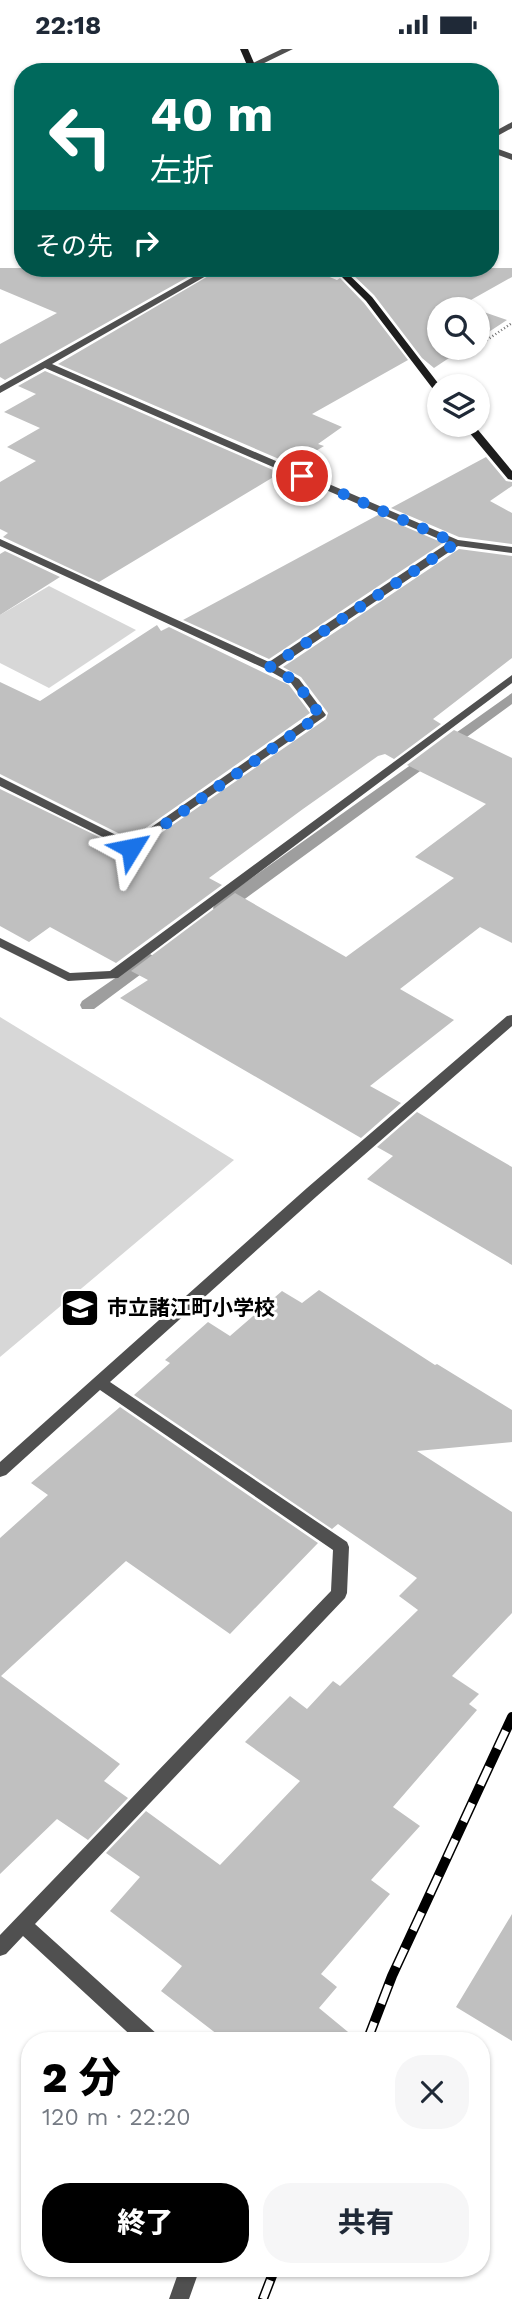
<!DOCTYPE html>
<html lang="ja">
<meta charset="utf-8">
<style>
body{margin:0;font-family:"Work Sans","Noto Sans JP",sans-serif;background:#f6f6f7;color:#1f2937;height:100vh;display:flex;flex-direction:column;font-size:26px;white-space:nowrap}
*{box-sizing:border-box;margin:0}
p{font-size:23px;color:#747a83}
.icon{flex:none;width:38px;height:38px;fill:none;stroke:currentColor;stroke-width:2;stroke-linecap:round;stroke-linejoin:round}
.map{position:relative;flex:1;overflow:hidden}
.sheet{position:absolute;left:21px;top:1983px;width:469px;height:245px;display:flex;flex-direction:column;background:#fff;border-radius:28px;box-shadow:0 2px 5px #0004}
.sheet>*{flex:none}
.banner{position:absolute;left:14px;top:14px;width:485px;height:214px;border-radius:28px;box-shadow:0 2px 5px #0004;background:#00695c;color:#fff;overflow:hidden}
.tools{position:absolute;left:427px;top:248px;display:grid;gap:14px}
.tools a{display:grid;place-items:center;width:63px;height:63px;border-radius:50%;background:#fff;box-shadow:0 2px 5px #0004;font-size:35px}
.pin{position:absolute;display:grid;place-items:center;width:60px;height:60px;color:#fff;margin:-30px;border:4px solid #fff;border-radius:50%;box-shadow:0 2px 7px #0007}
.me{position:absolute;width:77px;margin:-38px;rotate:55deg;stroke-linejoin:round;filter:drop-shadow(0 0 5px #0008)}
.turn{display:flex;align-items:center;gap:24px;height:147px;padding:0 21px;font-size:32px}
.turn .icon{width:91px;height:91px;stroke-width:2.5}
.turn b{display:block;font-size:49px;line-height:60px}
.then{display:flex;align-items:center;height:66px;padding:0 21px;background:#0003;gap:14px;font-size:26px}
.round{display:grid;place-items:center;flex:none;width:74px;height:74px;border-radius:28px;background:#f6f6f7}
.overview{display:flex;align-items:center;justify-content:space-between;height:119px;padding:0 21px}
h1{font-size:42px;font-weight:800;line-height:52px;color:#000}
.primary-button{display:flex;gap:14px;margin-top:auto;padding:14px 21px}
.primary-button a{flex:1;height:80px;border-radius:28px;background:#000;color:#fff;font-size:28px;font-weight:800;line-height:80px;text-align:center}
.primary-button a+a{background:#f6f6f7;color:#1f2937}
.status{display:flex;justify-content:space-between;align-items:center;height:49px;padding:0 35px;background:#fff;direction:ltr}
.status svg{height:19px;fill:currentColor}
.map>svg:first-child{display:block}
</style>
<div class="status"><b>22:18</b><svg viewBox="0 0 49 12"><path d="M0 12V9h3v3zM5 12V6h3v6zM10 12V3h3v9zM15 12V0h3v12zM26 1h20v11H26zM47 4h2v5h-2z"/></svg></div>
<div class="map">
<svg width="512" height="2250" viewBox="0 0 512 2250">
<rect width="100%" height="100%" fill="#fff"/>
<path fill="#d7d7d7" d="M 49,537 L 136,581 L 49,639 L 0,614 L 0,566 Z
M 0,968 L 234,1111 L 0,1308 Z"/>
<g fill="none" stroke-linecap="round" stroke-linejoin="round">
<path fill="#9e9e9e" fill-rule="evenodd" d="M 512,644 L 512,655 L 227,863 L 215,863 L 213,859 L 215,855 Z
M 150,905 L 158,910 L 156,914 L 94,960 L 82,960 L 80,956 L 82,952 Z"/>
</g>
<path fill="#c0c0c0" d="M 0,219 L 204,219 L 5,331 L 0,328 L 0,295 L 57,264 L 0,240 Z
M 222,219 L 307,219 L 337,231 L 340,229 L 364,254 L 408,311 L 312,365 L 342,378 L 318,395 L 324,397 L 293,416 L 58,315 Z
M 357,219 L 512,219 L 512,228 L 462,256 L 477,261 L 439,261 L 439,299 L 464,299 L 434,319 L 422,309 L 374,246 L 350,223 Z
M 478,261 L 507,271 L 478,290 Z
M 45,322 L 280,424 L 99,533 L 3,488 L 8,484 L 0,480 L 0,433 L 36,412 L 7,398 L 40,379 L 4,363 L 36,345 L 18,337 Z
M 486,408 L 506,432 L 512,433 L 512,437 L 490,452 L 512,464 L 512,495 L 459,488 L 391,459 Z
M 378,466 L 443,494 L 269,610 L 183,571 Z
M 459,500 L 512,507 L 512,609 L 433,670 L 441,675 L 394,710 L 385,705 L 378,707 L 303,760 L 209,829 L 222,836 L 116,914 L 50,878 L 29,893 L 0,877 L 0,740 L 132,804 L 326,670 L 328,664 L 301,628 L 283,618 Z
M 5,502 L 60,528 L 0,566 L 0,505 Z
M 157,576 L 161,582 L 169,578 L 289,636 L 310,664 L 130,790 L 0,725 L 0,633 L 40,652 Z
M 454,681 L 512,709 L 512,894 L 480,878 L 400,940 L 454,971 L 370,1037 L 401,1054 L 361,1089 L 120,949 L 148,931 L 131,922 L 235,844 L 346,908 L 454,829 L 415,808 L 486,755 L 407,716 Z
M 417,1063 L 512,1118 L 512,1216 L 367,1130 L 393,1107 L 377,1098 Z
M 319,1241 L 435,1316 L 437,1315 L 512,1361 L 512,1393 L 417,1402 L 512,1463 L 512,1564 L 452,1627 L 479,1645 L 469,1655 L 477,1661 L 393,1758 L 420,1777 L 371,1831 L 390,1845 L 321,1925 L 337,1938 L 319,1959 L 359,1992 L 226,1992 L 161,1942 L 182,1917 L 110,1862 L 140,1828 L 106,1804 L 146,1762 L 220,1816 L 300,1732 L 245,1693 L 290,1647 L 307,1660 L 333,1632 L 340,1637 L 418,1561 L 399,1547 L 417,1529 L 338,1475 L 332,1480 L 134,1346 L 170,1314 L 165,1311 L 208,1273 L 230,1287 L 282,1242 L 302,1254 Z
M 120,1358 L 318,1494 L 230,1585 L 126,1512 L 1,1627 L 120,1715 L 104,1732 L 128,1749 L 88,1791 L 57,1770 L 0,1825 L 0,1489 L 48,1446 L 31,1434 Z
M 512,1865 L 512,1992 L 456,1958 Z"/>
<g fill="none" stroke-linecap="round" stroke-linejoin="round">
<path stroke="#727272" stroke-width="2.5" stroke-dasharray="1 2.5" stroke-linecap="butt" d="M 478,297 L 512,274
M 458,310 L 475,299"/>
<path fill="#505050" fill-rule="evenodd" d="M 282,0 L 293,0 L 256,18 L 249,16 Z
M 512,73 L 512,79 L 490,91 L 490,85 Z
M 490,97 L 512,105 L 512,111 L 490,103 Z
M 209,219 L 220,219 L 52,315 L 458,491 L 512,498 L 512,504 L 458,497 L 278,618 L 299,630 L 326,666 L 324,668 L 131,802 L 0,737 L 0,728 L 130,793 L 314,665 L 291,634 L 266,620 L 0,497 L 0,490 L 269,613 L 448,494 L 45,319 L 0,344 L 0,337 Z
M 512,626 L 512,634 L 118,929 L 68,932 L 0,898 L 0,889 L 70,924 L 110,922 Z
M 512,966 L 512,977 L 317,1147 L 110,1333 L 347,1493 L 349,1498 L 347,1544 L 345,1549 L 35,1875 L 158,1986 L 160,1992 L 137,1992 L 23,1887 L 6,1905 L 0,1907 L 0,1886 L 331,1542 L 333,1501 L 100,1341 L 6,1426 L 0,1428 L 0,1413 L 307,1139 L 507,967 Z
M 180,2219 L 200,2219 L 189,2250 L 169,2250 Z"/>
<path fill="#1d1d1d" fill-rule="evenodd" d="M 240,0 L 248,0 L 258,23 L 250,23 Z
M 333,219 L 342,219 L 372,248 L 441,338 L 439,345 L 436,344 L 366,252 Z
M 463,376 L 474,376 L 512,422 L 512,431 L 508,430 Z"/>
<g stroke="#000" stroke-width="10">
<path id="rail" d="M 367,1992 L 392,1927 L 512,1668
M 263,2250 L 275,2219"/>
</g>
<use href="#rail" stroke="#fff" stroke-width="7" stroke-dasharray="20" stroke-linecap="butt"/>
</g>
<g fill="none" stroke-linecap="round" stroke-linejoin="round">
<path stroke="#1a73e8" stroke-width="12" stroke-dasharray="0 21.6" d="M 131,799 L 320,666 L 295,632 L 270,618 L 456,494 L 302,427"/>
</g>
<defs>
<g id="school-square" transform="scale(2.0125)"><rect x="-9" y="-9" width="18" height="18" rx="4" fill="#000" stroke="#fff"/><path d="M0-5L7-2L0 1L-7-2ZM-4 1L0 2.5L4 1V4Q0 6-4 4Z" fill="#fff"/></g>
</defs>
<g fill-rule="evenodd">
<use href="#school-square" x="80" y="1259"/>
</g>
<g text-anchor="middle" stroke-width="6" stroke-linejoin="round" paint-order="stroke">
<g font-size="21" font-weight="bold" fill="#000" stroke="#fff" text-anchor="start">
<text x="107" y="1266">市立諸江町小学校</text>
</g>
</g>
</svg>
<div class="tools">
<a><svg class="icon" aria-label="search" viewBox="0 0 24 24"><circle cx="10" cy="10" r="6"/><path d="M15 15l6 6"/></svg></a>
<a><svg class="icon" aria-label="layers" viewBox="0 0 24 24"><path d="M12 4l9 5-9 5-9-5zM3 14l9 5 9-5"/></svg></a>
</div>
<div class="pin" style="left:302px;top:427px;background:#d93025"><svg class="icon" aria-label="arrive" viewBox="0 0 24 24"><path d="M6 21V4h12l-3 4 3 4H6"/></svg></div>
<svg class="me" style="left:131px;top:799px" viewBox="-20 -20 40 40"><path d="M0-17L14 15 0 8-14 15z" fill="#1a73e8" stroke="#fff" stroke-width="4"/></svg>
<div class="banner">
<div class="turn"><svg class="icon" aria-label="left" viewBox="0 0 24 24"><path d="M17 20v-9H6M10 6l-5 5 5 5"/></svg><div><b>40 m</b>左折</div></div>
<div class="then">その先<svg class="icon" aria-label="right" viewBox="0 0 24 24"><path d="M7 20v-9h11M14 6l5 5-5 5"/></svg></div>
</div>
<section class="sheet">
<div class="overview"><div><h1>2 分</h1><p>120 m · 22:20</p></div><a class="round"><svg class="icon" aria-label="close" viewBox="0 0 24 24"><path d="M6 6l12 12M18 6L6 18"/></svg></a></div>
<div class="primary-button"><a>終了</a><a>共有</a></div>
</section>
</div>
